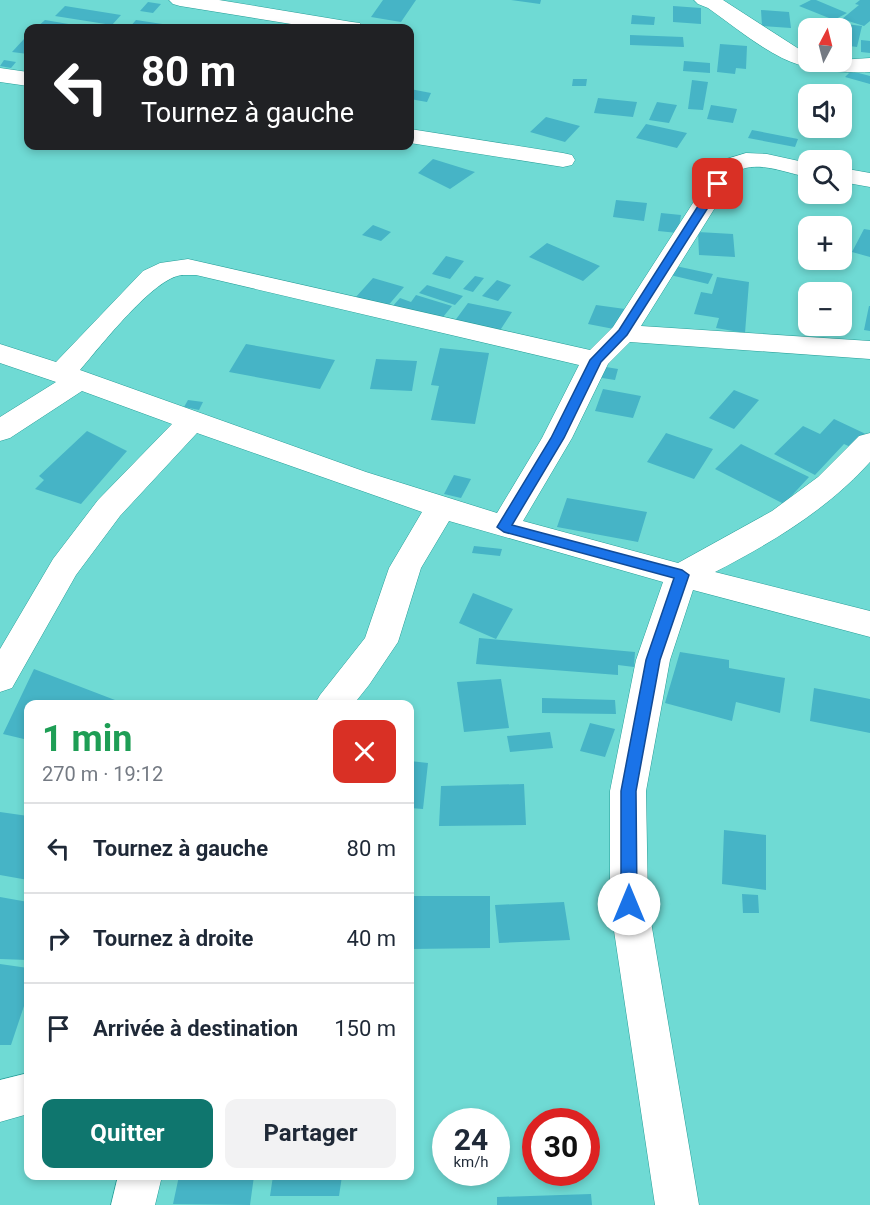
<!DOCTYPE html>
<html lang="fr">
<meta charset="utf-8">
<style>
body{margin:0;font-family:Roboto,sans-serif;background:#f2f2f3;color:#1f2937;height:100vh;display:flex;flex-direction:column;font-size:22px;white-space:nowrap}
*{box-sizing:border-box;margin:0}
p{font-size:20px;color:#747a83}
.icon{flex:none;width:33px;height:33px;fill:none;stroke:currentColor;stroke-width:2;stroke-linecap:round;stroke-linejoin:round}
.map{position:relative;flex:1;overflow:hidden}
.side{position:absolute;left:24px;top:700px;width:390px;height:480px;display:flex;flex-direction:column;background:#fff;border-radius:12px;box-shadow:0 3px 9px #0003}
.side>*{flex:none}
.hud{position:absolute;left:24px;top:24px;width:390px;height:126px;border-radius:12px;box-shadow:0 3px 9px #0003;background:#202124;color:#fff;overflow:hidden}
.needle{width:39px;rotate:7deg}
.buttons{position:absolute;left:798px;top:18px;display:grid;gap:12px}
.buttons a{display:grid;place-items:center;width:54px;height:54px;border-radius:12px;background:#fff;box-shadow:0 3px 9px #0003;font-size:30px}
.speed{position:absolute;left:432px;top:1108px;display:flex;gap:12px;font-size:30px;font-weight:700;text-align:center}
.speed>*{display:grid;place-content:center;width:78px;height:78px;border-radius:50%;background:#fff;box-shadow:0 3px 9px #0003;line-height:1}
.speed small{font-size:15px;font-weight:400}
.speed .limit{border:9px solid #d22;background:#fff;color:#111}
.pin{position:absolute;display:grid;place-items:center;width:51px;height:51px;color:#fff;margin:-26px;border-radius:12px;box-shadow:0 3px 9px #0006}
.me{position:absolute;width:66px;margin:-33px;rotate:0deg;stroke-linejoin:round;filter:drop-shadow(0 0 4px #0008)}
.turn{display:flex;align-items:center;gap:21px;height:126px;padding:0 18px;font-size:27px}
.turn .icon{width:78px;height:78px;stroke-width:2.5}
.turn b{display:block;font-size:42px;line-height:51px}
.round{display:grid;place-items:center;flex:none;width:63px;height:63px;border-radius:12px;background:#f2f2f3}
.headline{display:flex;align-items:center;justify-content:space-between;height:102px;padding:0 18px}
h1{font-size:36px;font-weight:700;line-height:45px;color:#1e9e55}
.primary-button{display:flex;gap:12px;margin-top:auto;padding:12px 18px}
.primary-button a{flex:1;height:69px;border-radius:12px;background:#0f766e;color:#fff;font-size:24px;font-weight:700;line-height:69px;text-align:center}
.primary-button a+a{background:#f2f2f3;color:#1f2937}
ul{padding:0;list-style:none}
li{display:flex;align-items:center;gap:18px;height:90px;padding:0 18px;border-top:2px solid #e0e1e3}
li div{flex:1}
li b{display:block;font-size:22px}
li em{font-style:normal}
.map>svg:first-child{display:block}
</style>
<div class="map">
<svg width="870" height="1205" viewBox="0 0 870 1205">
<rect width="100%" height="100%" fill="#6fdad4"/>
<path fill="#46b4c6" d="M 383,0 L 416,0 L 401,22 L 371,17 Z
M 511,0 L 541,0 L 540,4 Z
M 811,0 L 816,0 L 847,13 L 834,20 L 799,6 Z
M 860,0 L 870,0 L 870,21 L 864,26 L 842,19 L 859,5 L 855,4 Z
M 148,2 L 161,4 L 153,13 L 140,11 Z
M 65,6 L 121,15 L 112,25 L 55,16 Z
M 673,6 L 701,8 L 701,24 L 673,22 Z
M 761,10 L 789,12 L 791,28 L 762,26 Z
M 632,15 L 655,17 L 654,25 L 631,24 Z
M 45,20 L 86,27 L 36,28 Z
M 136,20 L 182,27 L 182,28 L 129,28 Z
M 846,24 L 862,26 L 857,47 L 842,45 Z
M 630,35 L 683,37 L 684,47 L 630,45 Z
M 24,39 L 28,40 L 28,54 L 12,52 Z
M 861,40 L 870,41 L 870,53 L 861,52 Z
M 720,44 L 747,46 L 746,69 L 736,68 L 735,74 L 717,72 Z
M 4,60 L 16,62 L 11,68 L 0,66 Z
M 684,61 L 710,63 L 710,73 L 683,71 Z
M 851,71 L 870,76 L 870,84 L 845,77 Z
M 573,79 L 587,79 L 586,86 L 572,86 Z
M 692,80 L 708,82 L 703,110 L 688,109 Z
M 410,89 L 431,93 L 427,102 L 410,99 Z
M 598,98 L 637,102 L 633,117 L 594,113 Z
M 657,102 L 677,105 L 669,123 L 649,120 Z
M 711,105 L 737,109 L 733,123 L 707,119 Z
M 546,117 L 580,126 L 565,142 L 530,132 Z
M 646,124 L 687,133 L 677,148 L 636,138 Z
M 752,130 L 798,139 L 795,147 L 748,138 Z
M 433,159 L 475,172 L 450,189 L 418,173 Z
M 616,200 L 647,203 L 644,221 L 613,217 Z
M 661,213 L 681,215 L 678,233 L 658,231 Z
M 373,225 L 391,232 L 381,241 L 362,235 Z
M 864,229 L 870,230 L 870,257 L 852,252 Z
M 698,232 L 733,234 L 735,257 L 699,255 Z
M 547,243 L 600,266 L 583,281 L 529,257 Z
M 446,256 L 464,261 L 450,279 L 432,274 Z
M 671,265 L 713,274 L 708,284 L 666,274 Z
M 475,276 L 484,278 L 473,292 L 463,289 Z
M 717,277 L 749,282 L 745,333 L 716,328 L 719,318 L 694,314 L 701,292 L 712,294 Z
M 373,278 L 404,287 L 386,308 L 355,298 Z
M 497,280 L 511,285 L 498,301 L 482,296 Z
M 427,285 L 463,296 L 455,305 L 419,293 Z
M 416,295 L 452,306 L 439,322 L 392,307 L 400,298 L 411,302 Z
M 468,303 L 512,312 L 499,332 L 454,322 Z
M 596,305 L 625,309 L 619,330 L 588,324 Z
M 869,306 L 870,306 L 870,331 L 864,330 Z
M 246,344 L 335,360 L 320,389 L 229,372 Z
M 440,348 L 489,353 L 475,424 L 431,420 L 439,386 L 431,385 Z
M 376,359 L 417,361 L 412,391 L 370,389 Z
M 600,366 L 618,369 L 615,380 L 596,377 Z
M 603,389 L 641,396 L 633,418 L 595,411 Z
M 734,390 L 759,400 L 734,429 L 709,418 Z
M 188,400 L 203,402 L 199,410 L 184,407 Z
M 834,419 L 870,436 L 857,450 L 844,444 L 815,475 L 774,454 L 803,426 L 820,434 Z
M 87,431 L 127,451 L 81,504 L 35,489 L 44,480 L 39,476 Z
M 666,433 L 713,449 L 694,479 L 647,462 Z
M 741,444 L 809,477 L 784,504 L 715,469 Z
M 454,475 L 471,479 L 461,498 L 444,494 Z
M 567,498 L 647,512 L 638,542 L 557,527 Z
M 474,546 L 502,549 L 500,556 L 472,553 Z
M 473,593 L 513,609 L 496,639 L 459,623 Z
M 479,638 L 635,652 L 634,667 L 618,665 L 618,675 L 476,664 Z
M 680,652 L 729,660 L 729,668 L 785,678 L 780,713 L 736,702 L 732,721 L 665,703 Z
M 34,669 L 128,705 L 28,705 L 28,740 L 3,734 Z
M 501,679 L 509,728 L 464,732 L 457,682 Z
M 814,688 L 870,699 L 870,733 L 810,721 Z
M 542,698 L 615,700 L 616,714 L 542,713 Z
M 590,723 L 615,729 L 605,757 L 580,751 Z
M 550,732 L 553,748 L 510,752 L 507,736 Z
M 410,761 L 428,763 L 423,809 L 410,808 Z
M 524,784 L 526,825 L 439,826 L 441,786 Z
M 0,812 L 28,816 L 28,880 L 0,875 Z
M 724,830 L 766,835 L 766,890 L 722,884 Z
M 742,894 L 758,895 L 759,913 L 743,913 Z
M 410,896 L 490,896 L 490,948 L 410,949 Z
M 0,897 L 28,902 L 28,960 L 0,959 Z
M 564,902 L 570,940 L 499,943 L 495,905 Z
M 0,964 L 28,968 L 28,994 L 11,1045 L 0,1045 Z
M 179,1176 L 254,1176 L 250,1205 L 173,1204 Z
M 273,1176 L 342,1176 L 339,1196 L 270,1196 Z
M 591,1194 L 592,1205 L 497,1205 L 497,1197 Z"/>
<g fill="none" stroke-linecap="round" stroke-linejoin="round">
<g stroke="#279e98" stroke-width="1">
<path id="minor" d="M 169,0 L 219,0 L 352,22 L 360,23 L 363,28 L 316,28 L 180,6 L 173,4 Z
M 694,0 L 723,0 L 799,49 L 808,52 L 808,62 L 870,58 L 870,72 C 841,73 808,71 782,58 C 756,45 732,25 708,8 L 698,4 Z
M 0,68 L 28,72 L 28,86 L 0,82 Z
M 410,129 L 563,153 L 572,155 L 575,160 L 572,165 L 563,167 L 410,143 Z
M 746,153 L 767,154 L 808,163 L 808,177 C 788,174 758,160 738,171 L 641,326 L 870,341 L 870,359 L 630,342 L 608,364 L 572,438 L 523,521 L 678,563 L 772,511 L 818,477 L 859,436 L 870,433 L 870,462 C 827,510 771,543 715,572 L 870,611 L 870,637 L 693,590 L 670,660 L 646,791 L 648,904 L 699,1205 L 655,1205 L 610,904 L 610,791 L 636,660 L 663,582 L 449,521 L 421,568 L 398,642 L 369,685 L 353,705 L 314,705 L 320,695 L 365,638 L 389,568 L 422,512 L 197,433 L 120,516 L 76,575 L 12,688 L 0,692 L 0,649 L 53,559 L 98,500 L 172,424 L 82,391 L 10,438 L 0,441 L 0,417 L 56,382 L 0,363 L 0,344 L 56,362 L 143,271 L 160,263 L 188,259 L 590,350 L 613,327 L 720,161 ZM 182,275 L 196,275 L 579,365 L 542,438 L 497,513 L 366,472 L 80,370 C 100,347 154,277 182,275 Z
M 842,168 L 870,173 L 870,187 L 842,182 Z
M 28,1073 L 28,1114 L 0,1122 L 0,1080 Z
M 118,1176 L 162,1176 L 155,1205 L 111,1205 Z"/>
</g>
<use href="#minor" fill="#fff" fill-rule="evenodd"/>
</g>
<path fill="#1a73e8" stroke="#114b97" stroke-width="1.5" d="M 714,181 L 723,184 L 627,335 L 601,362 L 564,438 L 512,525 L 682,570 L 689,575 L 660,660 L 636,791 L 637,904 L 635,909 L 629,911 L 624,909 L 621,904 L 621,791 L 646,660 L 674,578 L 504,532 L 497,527 L 551,438 L 590,360 L 619,330 Z"/>
</svg>
<div class="buttons">
<a><svg class="needle" viewBox="-14 -14 28 28"><path d="M0-13l5 13h-10z" fill="#e53935"/><path d="M0 13l5-13h-10z" fill="#747a83"/></svg></a>
<a><svg class="icon" aria-label="sound" viewBox="0 0 24 24"><path d="M4 9h4l5-4v14l-5-4H4zM17 9q2 3 0 6"/></svg></a>
<a><svg class="icon" aria-label="search" viewBox="0 0 24 24"><circle cx="10" cy="10" r="6"/><path d="M15 15l6 6"/></svg></a>
<a>+</a>
<a>−</a>
</div>
<div class="speed"><div>24<small>km/h</small></div><div class="limit">30</div></div>
<div class="pin" style="left:718px;top:184px;background:#d93025"><svg class="icon" aria-label="arrive" viewBox="0 0 24 24"><path d="M6 21V4h12l-3 4 3 4H6"/></svg></div>
<svg class="me" style="left:629px;top:904px" viewBox="-20 -20 40 40"><circle r="19" fill="#fff"/><path d="M0-13L10 11 0 6-10 11z" fill="#1a73e8"/></svg>
<div class="hud">
<div class="turn"><svg class="icon" aria-label="left" viewBox="0 0 24 24"><path d="M17 20v-9H6M10 6l-5 5 5 5"/></svg><div><b>80 m</b>Tournez à gauche</div></div>
</div>
<section class="side">
<div class="headline"><div><h1>1 min</h1><p>270 m · 19:12</p></div><a class="round" style="background:#d93025;color:#fff"><svg class="icon" aria-label="close" viewBox="0 0 24 24"><path d="M6 6l12 12M18 6L6 18"/></svg></a></div>
<ul>
<li><svg class="icon" aria-label="left" viewBox="0 0 24 24"><path d="M17 20v-9H6M10 6l-5 5 5 5"/></svg><div><b>Tournez à gauche</b></div><em>80 m</em></li>
<li><svg class="icon" aria-label="right" viewBox="0 0 24 24"><path d="M7 20v-9h11M14 6l5 5-5 5"/></svg><div><b>Tournez à droite</b></div><em>40 m</em></li>
<li><svg class="icon" aria-label="arrive" viewBox="0 0 24 24"><path d="M6 21V4h12l-3 4 3 4H6"/></svg><div><b>Arrivée à destination</b></div><em>150 m</em></li>
</ul>
<div class="primary-button"><a>Quitter</a><a>Partager</a></div>
</section>
</div>
